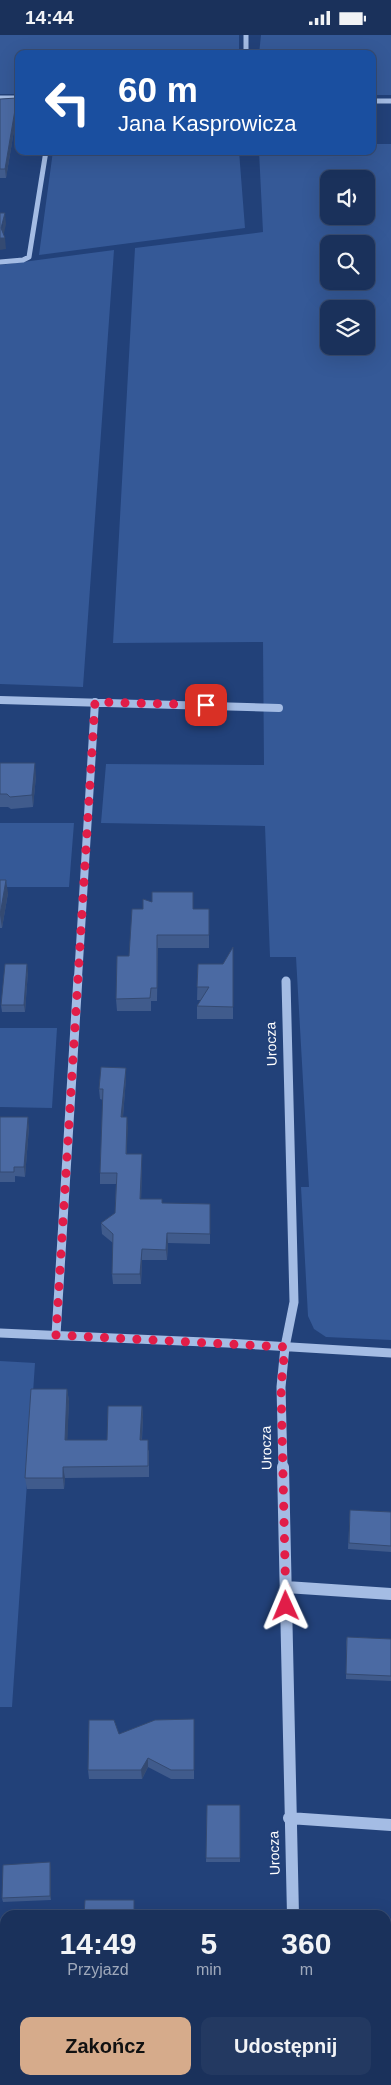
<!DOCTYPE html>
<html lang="pl">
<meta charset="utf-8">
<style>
body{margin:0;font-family:Arial,sans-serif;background:#233961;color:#f1f3f6;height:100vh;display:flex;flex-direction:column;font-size:19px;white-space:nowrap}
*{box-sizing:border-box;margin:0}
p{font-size:16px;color:#9fa9bb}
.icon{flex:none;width:28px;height:28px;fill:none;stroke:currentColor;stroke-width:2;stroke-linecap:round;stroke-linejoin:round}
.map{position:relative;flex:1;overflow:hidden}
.sheet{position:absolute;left:0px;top:1875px;width:391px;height:175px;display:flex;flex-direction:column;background:#1a315b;border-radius:15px 15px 0 0;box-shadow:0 5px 20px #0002,0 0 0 1px #384c71}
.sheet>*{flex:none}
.hud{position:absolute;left:15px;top:15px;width:361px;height:105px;border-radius:10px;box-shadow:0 5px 20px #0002,0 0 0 1px #384c71;background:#1a4fa0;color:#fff;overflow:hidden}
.controls{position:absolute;left:320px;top:135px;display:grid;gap:10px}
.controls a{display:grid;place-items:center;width:55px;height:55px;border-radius:10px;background:#1a315b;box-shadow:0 5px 20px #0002,0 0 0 1px #384c71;font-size:25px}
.pin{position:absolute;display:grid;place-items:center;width:42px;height:42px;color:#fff;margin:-21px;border-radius:10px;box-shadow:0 2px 8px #0006}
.me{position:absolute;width:55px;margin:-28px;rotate:359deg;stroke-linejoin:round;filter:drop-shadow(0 0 4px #0008)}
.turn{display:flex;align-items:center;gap:18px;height:105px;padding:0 20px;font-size:22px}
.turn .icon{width:65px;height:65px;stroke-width:2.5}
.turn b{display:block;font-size:35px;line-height:42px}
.eta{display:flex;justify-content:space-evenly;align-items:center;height:85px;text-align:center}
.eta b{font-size:30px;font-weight:800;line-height:35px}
.button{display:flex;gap:10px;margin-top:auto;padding:10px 20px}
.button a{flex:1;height:58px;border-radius:10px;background:#d6ab8b;color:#111;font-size:20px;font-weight:800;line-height:58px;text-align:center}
.button a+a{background:#233961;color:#f1f3f6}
.status{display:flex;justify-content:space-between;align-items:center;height:35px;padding:0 25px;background:#1a315b;direction:ltr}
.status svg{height:14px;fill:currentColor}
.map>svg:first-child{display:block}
</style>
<div class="status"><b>14:44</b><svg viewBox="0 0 49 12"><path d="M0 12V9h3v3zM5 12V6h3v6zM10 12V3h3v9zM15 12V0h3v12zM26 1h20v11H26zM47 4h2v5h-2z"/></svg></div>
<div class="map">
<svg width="391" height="2050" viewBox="0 0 391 2050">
<rect width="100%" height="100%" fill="#224179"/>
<path fill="#355997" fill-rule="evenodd" d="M 0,0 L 239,0 L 239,19 L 19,19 L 19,59 L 0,59 Z
M 261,0 L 391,0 L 391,60 L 373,60 L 372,19 L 259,19 Z
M 373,109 L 391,109 L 391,1305 L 326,1302 L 314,1294 L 308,1281 L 301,1152 L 309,1152 L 296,922 L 270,922 L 265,791 L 101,788 L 106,729 L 264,730 L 263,607 L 113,608 L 135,213 L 263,197 L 259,116 L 372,116 ZM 329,144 L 366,144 L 366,181 L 329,181 ZM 329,209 L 366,209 L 366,246 L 329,246 ZM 329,274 L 366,274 L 366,311 L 329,311 Z
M 53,116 L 239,116 L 245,193 L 39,220 Z
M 114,215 L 83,652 L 0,649 L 0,230 Z
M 0,788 L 74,788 L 69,852 L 0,852 Z
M 0,993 L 57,993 L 52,1073 L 0,1072 Z
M 0,1326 L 35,1328 L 12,1672 L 0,1672 Z"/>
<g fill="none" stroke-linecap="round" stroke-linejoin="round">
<path stroke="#a4bce4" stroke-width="5" d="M 246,0 L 246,19
M 0,63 L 19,63
M 372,66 L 391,66
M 0,227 L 23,225 L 29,222 L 46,116"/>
<path stroke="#a4bce4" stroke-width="8" d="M 0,665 L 279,673
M 78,943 L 95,667"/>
<path stroke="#a4bce4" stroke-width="9" d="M 0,1298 L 227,1308 L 391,1318
M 56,1300 L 78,942
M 283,1433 L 281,1352 L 285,1312 L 294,1267 L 286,946"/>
<path stroke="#a4bce4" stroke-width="12" d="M 283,1432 L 293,1880
M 286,1552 L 391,1559
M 289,1783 L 391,1790
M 298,2045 L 298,2050"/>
</g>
<path fill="#405b8c" d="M 0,64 L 18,72 L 6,143 L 0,143 Z
M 0,728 L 36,741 L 33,772 L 11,774 L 8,772 L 0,772 Z
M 0,845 L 8,858 L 2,893 L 0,893 Z
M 152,867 L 193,874 L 209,874 L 209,913 L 158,913 L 157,966 L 151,966 L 151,976 L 117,976 L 116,964 L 143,874 Z
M 198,929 L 233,972 L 233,984 L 197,984 L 197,971 L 201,965 L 197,965 Z
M 28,936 L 25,977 L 2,977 L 1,970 Z
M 126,1043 L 123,1082 L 127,1082 L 127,1119 L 142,1129 L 141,1164 L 162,1168 L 210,1169 L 210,1209 L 168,1208 L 167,1225 L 142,1225 L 141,1249 L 113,1249 L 112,1239 L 113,1208 L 102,1199 L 101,1188 L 115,1178 L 116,1149 L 100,1149 L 100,1138 L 103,1065 L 100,1064 L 99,1054 Z
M 0,1082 L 29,1092 L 25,1142 L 15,1141 L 15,1147 L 0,1147 Z
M 67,1354 L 69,1366 L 67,1405 L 107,1405 L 142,1371 L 143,1382 L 142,1405 L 149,1416 L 149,1442 L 65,1443 L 64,1454 L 27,1454 L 25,1443 Z
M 350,1475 L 391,1477 L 391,1517 L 348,1514 Z
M 347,1602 L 391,1604 L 391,1646 L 346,1644 L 346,1607 Z
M 194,1684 L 194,1744 L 171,1744 L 148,1732 L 142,1744 L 89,1744 L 88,1735 L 119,1699 Z
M 207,1770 L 240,1823 L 240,1827 L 206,1827 Z
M 51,1832 L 51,1865 L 3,1867 L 2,1863 Z"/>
<path fill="#344a72" d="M 17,63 L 18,72 L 6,143 L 5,134 Z
M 5,178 L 6,189 L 3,203 L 5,203 L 6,214 L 0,215 L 0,203 Z
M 35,728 L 36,741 L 33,772 L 32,760 Z
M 6,845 L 8,858 L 2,893 L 0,880 Z
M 27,929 L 28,936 L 25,977 L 24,970 Z
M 126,1033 L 126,1043 L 122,1093 L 121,1082 Z
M 28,1082 L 29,1092 L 25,1142 L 24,1132 Z
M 127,1082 L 128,1093 L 126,1129 L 126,1119 Z
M 142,1119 L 142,1129 L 141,1174 L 140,1164 Z
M 167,1198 L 168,1208 L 167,1225 L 166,1215 Z
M 142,1214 L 142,1225 L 141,1249 L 140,1239 Z
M 67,1354 L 69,1366 L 67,1416 L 65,1405 Z
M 142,1371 L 143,1382 L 141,1416 L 140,1405 Z
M 63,1432 L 65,1443 L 64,1454 L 63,1443 Z
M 148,1723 L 148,1732 L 142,1744 L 141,1735 Z
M 50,1827 L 51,1832 L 51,1865 L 50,1861 Z"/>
<path fill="#4b6aa3" stroke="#344a72" d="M 17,63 L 5,134 L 0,134 L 0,64 Z
M 0,178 L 5,178 L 1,193 L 5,203 L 0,203 Z
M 0,728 L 35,728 L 32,760 L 10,762 L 7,759 L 0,759 Z
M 0,845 L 6,845 L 0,880 Z
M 152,857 L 193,857 L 193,874 L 209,874 L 209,900 L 157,900 L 157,953 L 151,953 L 150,963 L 116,964 L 117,921 L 129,921 L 132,874 L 143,874 L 143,864 L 152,867 Z
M 233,912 L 233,972 L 197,971 L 209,952 L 197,952 L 198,929 L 223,929 Z
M 5,929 L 27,929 L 24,970 L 1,970 Z
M 101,1032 L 126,1033 L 121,1082 L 127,1082 L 126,1119 L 142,1119 L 140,1164 L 162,1164 L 162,1168 L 210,1169 L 210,1199 L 167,1198 L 166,1215 L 142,1214 L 140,1239 L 112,1239 L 113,1199 L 101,1188 L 115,1178 L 117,1138 L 100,1138 L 103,1054 L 99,1054 Z
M 0,1082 L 28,1082 L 24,1132 L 14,1132 L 14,1137 L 0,1137 Z
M 31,1354 L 67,1354 L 65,1405 L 107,1405 L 108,1371 L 142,1371 L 140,1405 L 148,1405 L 148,1431 L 63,1432 L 63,1443 L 25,1443 Z
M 350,1475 L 391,1477 L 391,1511 L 349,1508 Z
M 347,1602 L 391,1604 L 391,1641 L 346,1639 Z
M 194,1684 L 194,1735 L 171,1735 L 148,1723 L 141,1735 L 88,1735 L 89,1685 L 114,1685 L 119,1699 L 155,1685 Z
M 207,1770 L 240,1770 L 240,1823 L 206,1823 Z
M 50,1827 L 50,1861 L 2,1863 L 3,1830 Z
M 85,1865 L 134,1865 L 134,1880 L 84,1880 Z
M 386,1956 L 391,1956 L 391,2050 L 368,2050 L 368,2045 L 386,2045 Z"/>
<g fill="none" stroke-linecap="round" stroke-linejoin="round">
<path stroke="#e11d48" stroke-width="9" stroke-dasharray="0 16.2" d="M 206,670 L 95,667 L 56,1300 L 285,1312 L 281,1352 L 286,1571"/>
</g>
<g text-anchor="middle" stroke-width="4" stroke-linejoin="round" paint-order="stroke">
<g font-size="14" fill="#fff" stroke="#224179">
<text transform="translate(271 1009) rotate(-92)" y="5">Urocza</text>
<text transform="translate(266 1413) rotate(-91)" y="5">Urocza</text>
<text transform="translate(274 1818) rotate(-92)" y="5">Urocza</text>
</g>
</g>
</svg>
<div class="controls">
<a><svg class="icon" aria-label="sound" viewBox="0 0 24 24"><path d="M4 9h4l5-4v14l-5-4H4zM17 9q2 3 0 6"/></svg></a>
<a><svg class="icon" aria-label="search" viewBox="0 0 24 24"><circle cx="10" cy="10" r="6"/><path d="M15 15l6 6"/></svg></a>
<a><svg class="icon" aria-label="layers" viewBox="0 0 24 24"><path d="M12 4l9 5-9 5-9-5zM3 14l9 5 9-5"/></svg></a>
</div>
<div class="pin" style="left:206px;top:670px;background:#d93025"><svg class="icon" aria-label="arrive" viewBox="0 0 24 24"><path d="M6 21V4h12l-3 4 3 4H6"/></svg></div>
<svg class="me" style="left:286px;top:1571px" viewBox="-20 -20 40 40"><path d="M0-17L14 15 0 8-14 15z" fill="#e11d48" stroke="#fff" stroke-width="4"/></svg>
<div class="hud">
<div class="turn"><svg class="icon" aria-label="left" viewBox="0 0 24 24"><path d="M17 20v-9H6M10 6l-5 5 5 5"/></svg><div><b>60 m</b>Jana Kasprowicza</div></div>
</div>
<section class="sheet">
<div class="eta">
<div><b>14:49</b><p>Przyjazd</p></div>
<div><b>5</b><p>min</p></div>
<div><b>360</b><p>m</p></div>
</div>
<div class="button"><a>Zakończ</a><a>Udostępnij</a></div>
</section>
</div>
